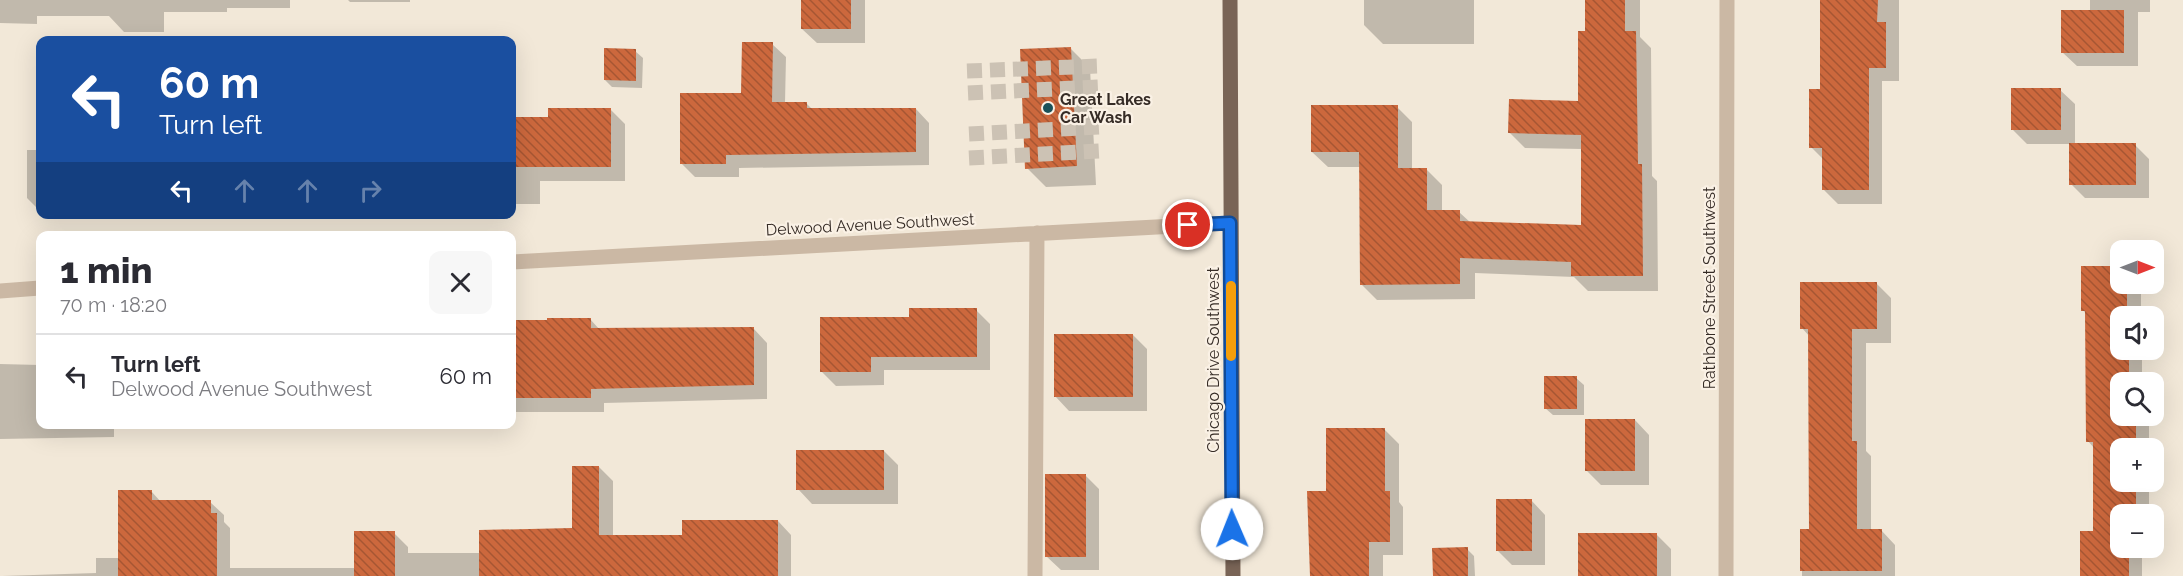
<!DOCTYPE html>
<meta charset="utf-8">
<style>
body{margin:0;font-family:Raleway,sans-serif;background:#f7f7f7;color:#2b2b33;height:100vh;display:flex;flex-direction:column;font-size:22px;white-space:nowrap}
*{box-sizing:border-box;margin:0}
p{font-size:20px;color:#7c7c81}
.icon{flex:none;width:33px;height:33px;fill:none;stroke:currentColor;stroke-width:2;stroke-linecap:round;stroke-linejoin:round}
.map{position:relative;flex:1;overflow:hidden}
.details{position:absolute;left:36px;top:231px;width:480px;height:198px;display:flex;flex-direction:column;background:#fff;border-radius:12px;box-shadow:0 6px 24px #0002}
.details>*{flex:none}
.banner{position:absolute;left:36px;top:36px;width:480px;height:183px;border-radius:12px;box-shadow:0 6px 24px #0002;background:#1a4fa0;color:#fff;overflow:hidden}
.needle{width:39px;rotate:90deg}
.fabs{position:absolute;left:2110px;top:240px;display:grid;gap:12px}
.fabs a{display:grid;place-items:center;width:54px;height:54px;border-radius:12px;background:#fff;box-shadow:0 6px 24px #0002;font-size:30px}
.pin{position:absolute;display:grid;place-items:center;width:51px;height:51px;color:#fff;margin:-26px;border:3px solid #fff;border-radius:50%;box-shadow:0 2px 6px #0007}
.me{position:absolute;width:66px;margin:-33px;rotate:359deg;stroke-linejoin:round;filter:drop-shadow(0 0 4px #0008)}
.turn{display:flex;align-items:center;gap:21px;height:126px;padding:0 24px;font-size:27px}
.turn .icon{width:78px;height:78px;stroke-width:2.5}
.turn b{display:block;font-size:42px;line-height:51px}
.lanes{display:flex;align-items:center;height:57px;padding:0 24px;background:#0003;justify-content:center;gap:30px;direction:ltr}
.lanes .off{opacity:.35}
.round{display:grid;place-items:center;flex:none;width:63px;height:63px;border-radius:12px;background:#f7f7f7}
.overview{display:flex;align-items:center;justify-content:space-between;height:102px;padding:0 24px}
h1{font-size:36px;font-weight:800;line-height:45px}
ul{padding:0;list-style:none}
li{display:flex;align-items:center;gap:18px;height:84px;padding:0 24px;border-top:2px solid #e1e1e2}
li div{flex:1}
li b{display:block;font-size:22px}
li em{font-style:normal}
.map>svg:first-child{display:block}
</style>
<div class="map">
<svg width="2183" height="576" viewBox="0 0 2183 576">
<defs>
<pattern id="building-back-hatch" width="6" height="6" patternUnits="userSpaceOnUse" patternTransform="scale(1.5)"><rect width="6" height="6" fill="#cc683d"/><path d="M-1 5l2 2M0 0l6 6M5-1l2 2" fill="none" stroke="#a65633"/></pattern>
</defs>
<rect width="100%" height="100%" fill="#f2e8d8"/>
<path fill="#0003" d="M 0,0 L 290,0 L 290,8 L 227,8 L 227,12 L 164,12 L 164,32 L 124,32 L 109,16 L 37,16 L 37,24 L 0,23 Z
M 348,0 L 410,0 L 410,2 L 350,2 Z
M 802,0 L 865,0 L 865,43 L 817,43 L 802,29 Z
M 1364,0 L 1474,0 L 1474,44 L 1383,44 L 1364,25 Z
M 1587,0 L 1640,0 L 1640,37 L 1651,48 L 1652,176 L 1657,181 L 1658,291 L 1588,291 L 1574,277 L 1475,273 L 1475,299 L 1377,300 L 1361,284 L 1361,167 L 1328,167 L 1312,152 L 1397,107 L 1412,122 L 1412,169 L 1426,169 L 1442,185 L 1442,212 L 1459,212 L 1471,223 L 1582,226 L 1582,149 L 1525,148 L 1510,133 L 1580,102 L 1587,32 Z
M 1824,0 L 1899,0 L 1899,81 L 1882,81 L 1882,204 L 1838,204 L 1824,190 L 1824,160 L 1811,147 L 1821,91 Z
M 2090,0 L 2150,0 L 2150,12 L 2138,12 L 2138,66 L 2077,66 L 2062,52 L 2090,12 Z
M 772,44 L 786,57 L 785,103 L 806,103 L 812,109 L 916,109 L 929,123 L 929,165 L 739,168 L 739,177 L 695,177 L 681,163 L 742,94 Z
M 1070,48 L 1090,68 L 1096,185 L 1046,187 L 1027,168 Z
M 635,51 L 643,58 L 642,88 L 612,87 L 605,80 Z
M 2060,90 L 2075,104 L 2075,145 L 2135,145 L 2149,159 L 2149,198 L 2085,198 L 2071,184 L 2071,144 L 2027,144 L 2013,130 Z
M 610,109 L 625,124 L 625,181 L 540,181 L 540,204 L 512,204 L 512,118 L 550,118 Z
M 27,150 L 40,150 L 40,211 L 27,198 Z
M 202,214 L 277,214 L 277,216 Z
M 2121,268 L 2121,284 L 2141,284 L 2141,316 L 2121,316 L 2121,350 L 2142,350 L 2142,382 L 2121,382 L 2121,416 L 2149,416 L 2149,448 L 2121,448 L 2121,482 L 2149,482 L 2149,514 L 2121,514 L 2121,548 L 2142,548 L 2142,576 L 2082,576 L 2094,533 L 2094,448 L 2088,441 L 2086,314 L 2083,310 Z
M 1876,283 L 1891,298 L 1891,343 L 1866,343 L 1866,451 L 1871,456 L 1871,530 L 1881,530 L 1895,545 L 1895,576 L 1802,576 L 1802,530 L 1811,530 L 1810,337 L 1802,328 Z
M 976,310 L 990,324 L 990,370 L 884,370 L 884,385 L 836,386 L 822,372 L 911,318 Z
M 590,319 L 600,330 L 753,328 L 767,343 L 767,399 L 604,403 L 604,412 L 512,412 L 512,321 Z
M 1133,335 L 1147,349 L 1147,411 L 1069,411 L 1055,396 Z
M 0,364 L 40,365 L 40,424 L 114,424 L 114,437 L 0,439 Z
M 1576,378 L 1584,385 L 1584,415 L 1553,415 L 1545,408 Z
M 1635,420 L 1649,435 L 1649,485 L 1601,485 L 1587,471 Z
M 1384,429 L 1399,444 L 1399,502 L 1403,507 L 1403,555 L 1383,555 L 1383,576 L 1310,576 L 1327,493 Z
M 884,451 L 898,465 L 898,504 L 812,504 L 798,489 Z
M 599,467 L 613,481 L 613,536 L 684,536 L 778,521 L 791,535 L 791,576 L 2,576 L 96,573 L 96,558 L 120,558 L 151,491 L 161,502 L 210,502 L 224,515 L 224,522 L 230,528 L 230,568 L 355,568 L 394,533 L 408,547 L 408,553 L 481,553 L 574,529 Z
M 1085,475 L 1099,489 L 1099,570 L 1061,570 L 1046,556 Z
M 1531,500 L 1545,515 L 1545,565 L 1512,565 L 1498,551 Z
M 1657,535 L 1671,549 L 1671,576 L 1579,576 Z
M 1467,549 L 1474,556 L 1475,576 L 1434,576 Z"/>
<path fill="url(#building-back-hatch)" d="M 801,0 L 851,0 L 851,29 L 801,29 Z
M 1585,0 L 1625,0 L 1625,31 L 1636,31 L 1638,164 L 1642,164 L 1643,276 L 1571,276 L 1571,262 L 1460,258 L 1460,284 L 1360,285 L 1359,152 L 1311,152 L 1311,105 L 1398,105 L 1398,168 L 1427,168 L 1427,210 L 1460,210 L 1460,221 L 1581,225 L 1581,135 L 1508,133 L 1509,99 L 1578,101 L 1578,31 L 1585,31 Z
M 1820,0 L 1878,0 L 1877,22 L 1886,22 L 1886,68 L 1869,68 L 1869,190 L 1822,190 L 1822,148 L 1809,148 L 1809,89 L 1820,89 Z
M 2061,10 L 2124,10 L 2124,53 L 2061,53 Z
M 742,42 L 773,42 L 772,102 L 807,102 L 807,108 L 916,108 L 916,152 L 726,155 L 726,164 L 680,164 L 680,93 L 741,93 Z
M 1071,47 L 1077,166 L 1025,169 L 1020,49 Z
M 604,48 L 636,49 L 636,81 L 604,80 Z
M 2011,88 L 2061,88 L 2061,130 L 2011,130 Z
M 548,108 L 611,108 L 611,167 L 512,167 L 512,117 L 548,117 Z
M 2069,143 L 2136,143 L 2136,185 L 2069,185 Z
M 2081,266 L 2121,266 L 2121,284 L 2127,284 L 2127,316 L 2121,316 L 2121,350 L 2129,350 L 2129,382 L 2121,382 L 2121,416 L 2136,416 L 2136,448 L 2121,448 L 2121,482 L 2136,482 L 2136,513 L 2121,514 L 2121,548 L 2129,548 L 2129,576 L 2080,576 L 2080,531 L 2093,531 L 2093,442 L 2086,442 L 2085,311 L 2081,311 Z
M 1800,282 L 1877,282 L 1877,329 L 1852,329 L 1852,441 L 1857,441 L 1857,529 L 1882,529 L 1882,571 L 1800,571 L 1800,529 L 1809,529 L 1808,329 L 1800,329 Z
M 909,308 L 977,308 L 977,357 L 871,357 L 871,372 L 820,372 L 820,317 L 909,317 Z
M 547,318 L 591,318 L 591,328 L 754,327 L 754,385 L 591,389 L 591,398 L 512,398 L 512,320 L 547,320 Z
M 1054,334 L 1133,334 L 1133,397 L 1054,397 Z
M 1544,376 L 1577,376 L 1577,409 L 1544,409 Z
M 1585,419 L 1635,419 L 1635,471 L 1585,471 Z
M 1326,428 L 1385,428 L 1385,491 L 1390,491 L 1390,542 L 1369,542 L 1369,576 L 1310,576 L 1307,491 L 1326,491 Z
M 796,450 L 884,450 L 884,490 L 796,490 Z
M 572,466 L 599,466 L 599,535 L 682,535 L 682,520 L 778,520 L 778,576 L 479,576 L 479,530 L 572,528 Z
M 1045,474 L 1086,474 L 1086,557 L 1045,557 Z
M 118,490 L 152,490 L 152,500 L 211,500 L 211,513 L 217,513 L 217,576 L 118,576 Z
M 1496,499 L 1532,499 L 1532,551 L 1496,551 Z
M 354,531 L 395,531 L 395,576 L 354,576 Z
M 1578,533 L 1657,533 L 1657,576 L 1578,576 Z
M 1468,547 L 1468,576 L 1433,576 L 1432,548 Z"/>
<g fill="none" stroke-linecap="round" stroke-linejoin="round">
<path stroke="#ccc2b4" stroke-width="15" stroke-dasharray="15 8" stroke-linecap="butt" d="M 967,71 L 1099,66
M 968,93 L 1099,87
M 969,134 L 1100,127
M 969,158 L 1100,151"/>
<path stroke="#cbb8a4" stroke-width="15" d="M 512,262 L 1230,223
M 0,291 L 40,288
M 1035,576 L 1037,233
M 1726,576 L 1727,0"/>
<path stroke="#796456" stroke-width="15" d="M 1230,0 L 1233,576"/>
</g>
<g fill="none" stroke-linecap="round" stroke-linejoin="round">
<g stroke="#114b97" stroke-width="15">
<path id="route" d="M 1188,225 L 1230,223 L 1232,529"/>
</g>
<use href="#route" stroke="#1a73e8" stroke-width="10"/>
<path stroke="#f59e0b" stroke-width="10" d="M 1231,286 L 1231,356"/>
</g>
<circle fill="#1a5159" stroke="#faf1e5" stroke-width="2" cx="1048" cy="108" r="6"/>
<g text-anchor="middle" stroke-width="4.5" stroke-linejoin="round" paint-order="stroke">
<g font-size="16" font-weight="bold" fill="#362c26" stroke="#faf1e5" text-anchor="start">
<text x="1060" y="105">Great Lakes<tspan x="1060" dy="18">Car Wash</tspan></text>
</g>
<g font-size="16" fill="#362c26" stroke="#faf1e5">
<text transform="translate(870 224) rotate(-3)" y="6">Delwood Avenue Southwest</text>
<text transform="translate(1709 288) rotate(-90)" y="6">Rathbone Street Southwest</text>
<text transform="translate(1213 360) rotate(-90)" y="6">Chicago Drive Southwest</text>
</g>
</g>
</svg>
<div class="fabs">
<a><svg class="needle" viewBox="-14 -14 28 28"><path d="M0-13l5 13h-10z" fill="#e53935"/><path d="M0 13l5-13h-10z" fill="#7c7c81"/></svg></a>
<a><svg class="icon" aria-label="sound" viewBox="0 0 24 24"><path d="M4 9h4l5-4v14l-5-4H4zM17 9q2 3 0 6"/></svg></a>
<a><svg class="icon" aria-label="search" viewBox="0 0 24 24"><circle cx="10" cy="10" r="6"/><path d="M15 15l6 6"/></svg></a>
<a>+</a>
<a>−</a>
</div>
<div class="pin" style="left:1188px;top:225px;background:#d93025"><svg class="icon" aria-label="arrive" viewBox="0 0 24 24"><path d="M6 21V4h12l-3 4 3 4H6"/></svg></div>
<svg class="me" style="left:1232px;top:529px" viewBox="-20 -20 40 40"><circle r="19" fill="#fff"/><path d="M0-13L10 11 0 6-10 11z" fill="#1a73e8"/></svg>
<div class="banner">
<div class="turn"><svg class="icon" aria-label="left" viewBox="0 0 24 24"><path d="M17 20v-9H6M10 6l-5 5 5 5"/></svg><div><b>60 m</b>Turn left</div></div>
<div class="lanes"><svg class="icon" aria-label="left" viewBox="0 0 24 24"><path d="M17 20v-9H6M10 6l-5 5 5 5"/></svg><svg class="icon off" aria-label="ahead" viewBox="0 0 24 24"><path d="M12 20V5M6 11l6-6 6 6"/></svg><svg class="icon off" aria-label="ahead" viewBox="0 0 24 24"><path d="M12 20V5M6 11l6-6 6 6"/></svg><svg class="icon off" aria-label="right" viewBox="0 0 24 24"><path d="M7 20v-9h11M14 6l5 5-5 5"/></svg></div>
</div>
<section class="details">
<div class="overview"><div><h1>1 min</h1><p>70 m · 18:20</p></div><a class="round"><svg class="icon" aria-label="close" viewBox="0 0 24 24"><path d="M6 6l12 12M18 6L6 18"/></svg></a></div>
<ul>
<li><svg class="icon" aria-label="left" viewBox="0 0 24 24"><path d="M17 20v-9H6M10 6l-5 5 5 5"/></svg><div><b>Turn left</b><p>Delwood Avenue Southwest</p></div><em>60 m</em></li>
</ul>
</section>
</div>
